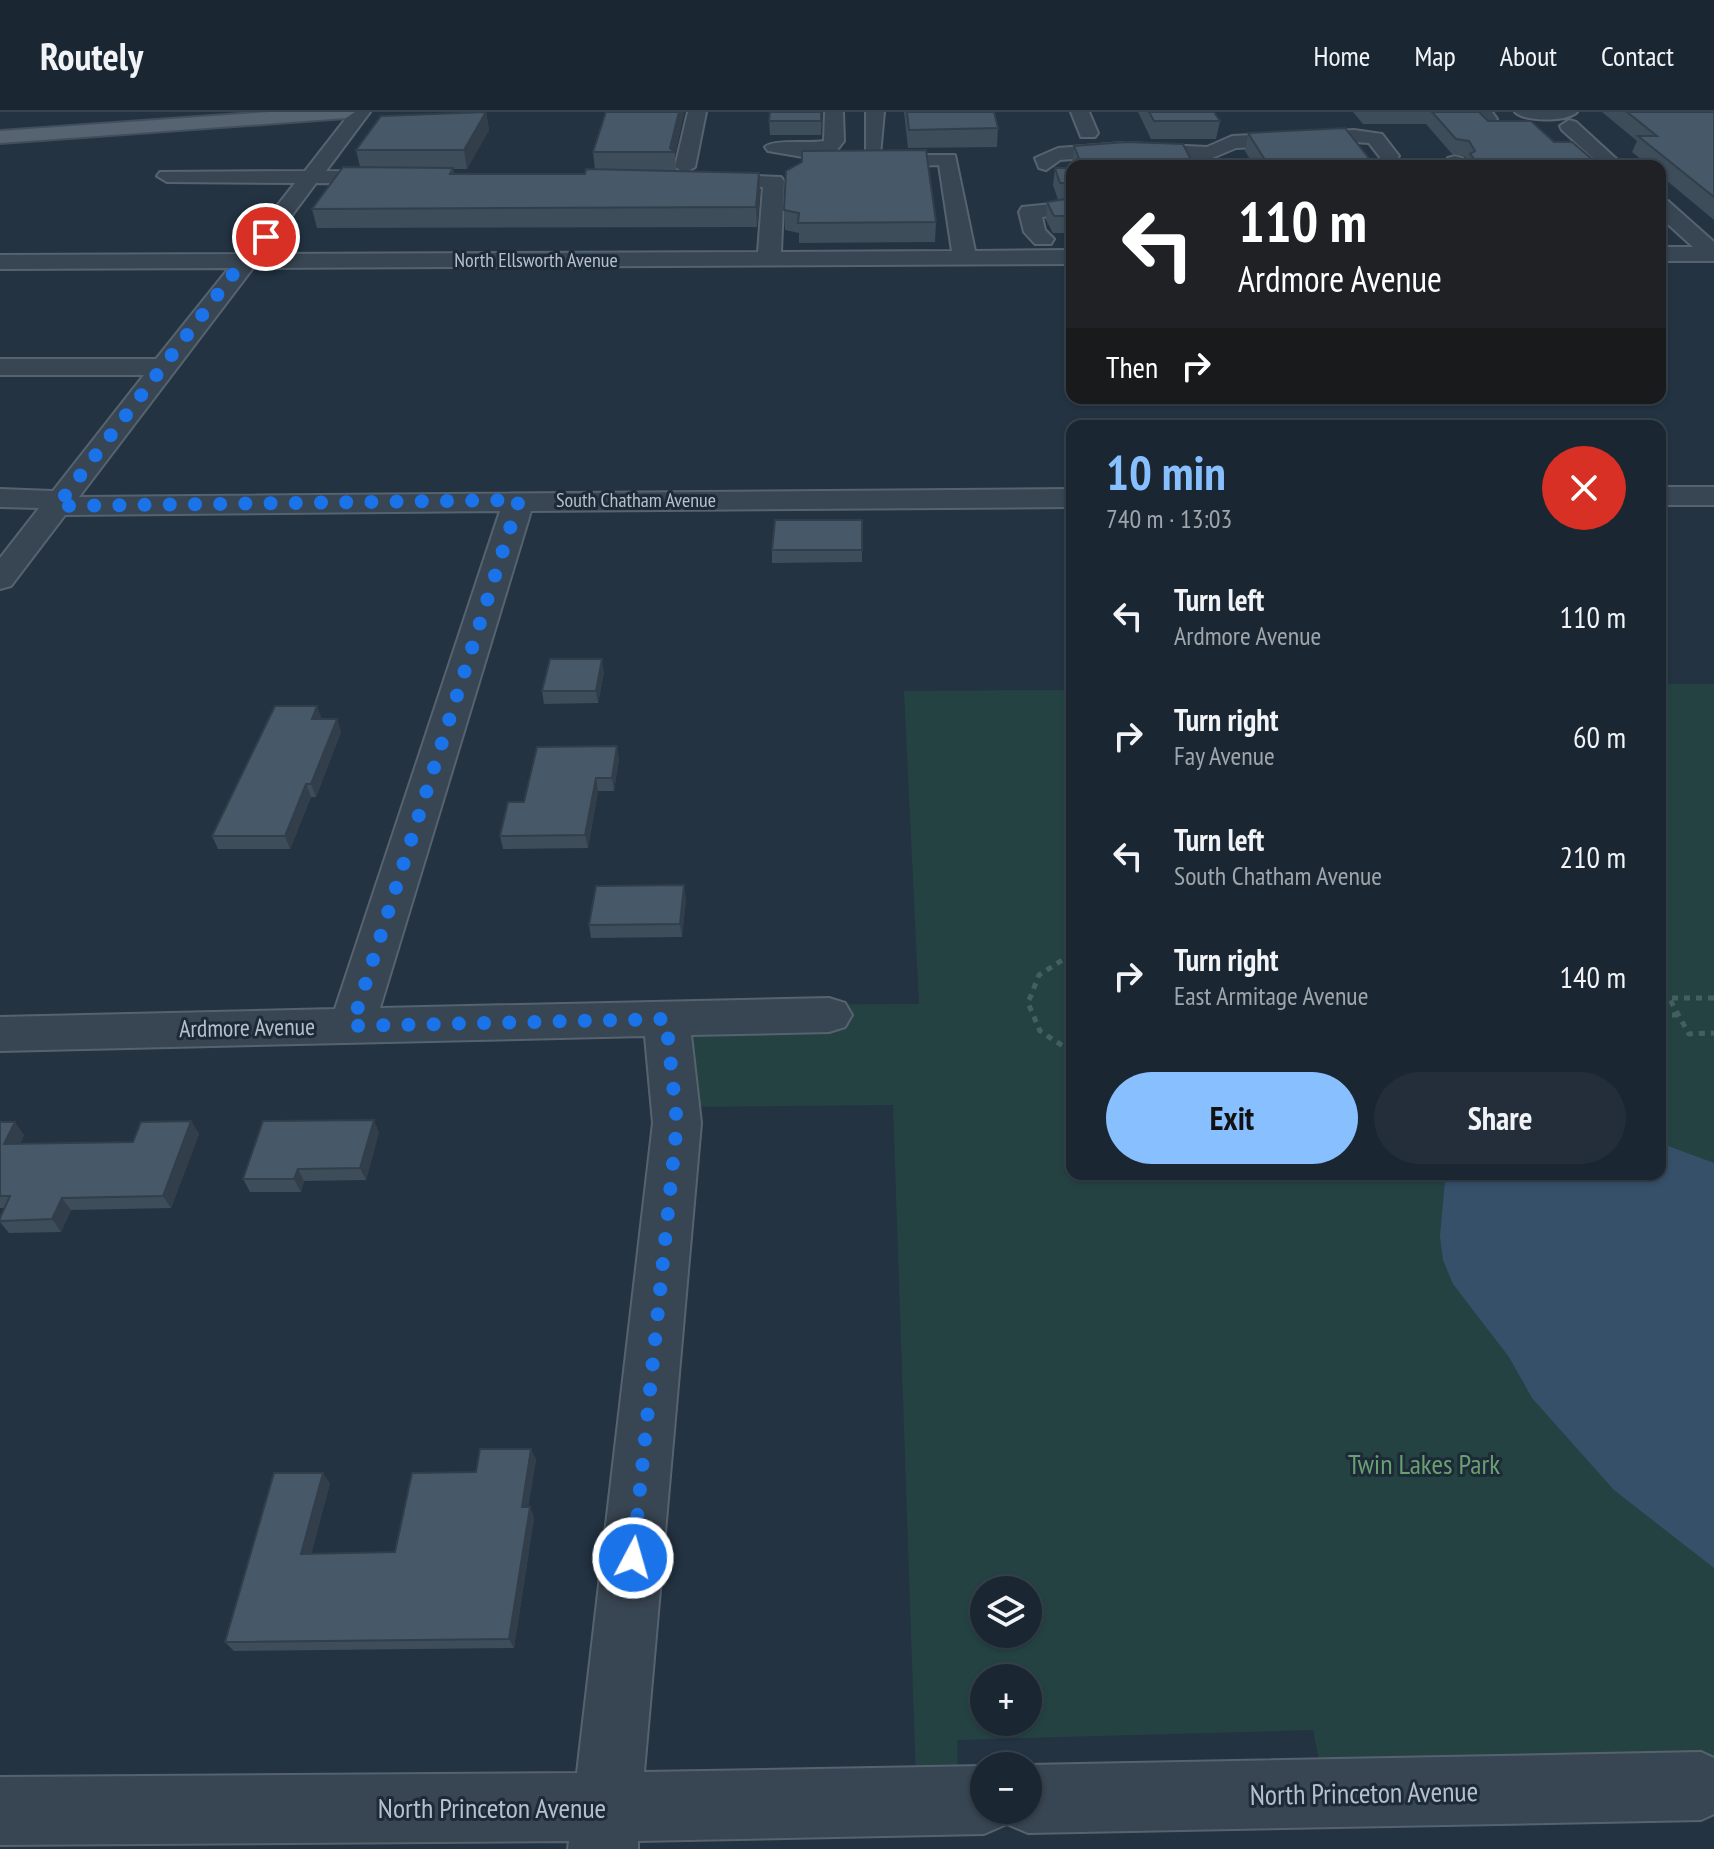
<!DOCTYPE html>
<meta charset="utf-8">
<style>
body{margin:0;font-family:"PT Sans Narrow",sans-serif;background:#232e3a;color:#f1f3f6;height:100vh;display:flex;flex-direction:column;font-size:30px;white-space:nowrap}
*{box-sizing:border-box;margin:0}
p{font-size:26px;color:#9fa5ac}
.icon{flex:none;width:44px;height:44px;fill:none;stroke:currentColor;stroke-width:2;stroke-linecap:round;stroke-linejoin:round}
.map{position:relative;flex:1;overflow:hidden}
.sheet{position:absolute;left:1066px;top:308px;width:600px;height:760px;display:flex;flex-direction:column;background:#1a2632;border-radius:16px;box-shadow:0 2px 6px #0004,0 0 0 2px #38434d}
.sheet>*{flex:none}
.guide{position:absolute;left:1066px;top:48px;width:600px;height:244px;border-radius:16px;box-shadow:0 2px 6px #0004,0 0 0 2px #38434d;background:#202124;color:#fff;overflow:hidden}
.controls{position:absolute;left:970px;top:1464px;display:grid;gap:16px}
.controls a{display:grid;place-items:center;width:72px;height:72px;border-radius:50%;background:#1a2632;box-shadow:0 2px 6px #0004,0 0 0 2px #38434d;font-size:40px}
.pin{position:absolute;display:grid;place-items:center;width:68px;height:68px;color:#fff;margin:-34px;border:4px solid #fff;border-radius:50%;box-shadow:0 2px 8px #0007}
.me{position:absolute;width:88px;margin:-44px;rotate:6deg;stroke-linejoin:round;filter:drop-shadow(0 0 6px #0008)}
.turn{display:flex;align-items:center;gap:28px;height:168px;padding:0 40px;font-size:36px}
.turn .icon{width:104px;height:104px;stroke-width:2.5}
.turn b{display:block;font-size:56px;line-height:68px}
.then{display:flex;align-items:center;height:76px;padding:0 40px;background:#0003;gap:16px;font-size:30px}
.round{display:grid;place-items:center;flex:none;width:84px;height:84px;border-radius:42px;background:#232e3a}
.head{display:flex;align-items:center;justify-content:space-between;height:136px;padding:0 40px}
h1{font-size:48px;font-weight:700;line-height:60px;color:#87bfff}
.action{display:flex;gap:16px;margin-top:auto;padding:16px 40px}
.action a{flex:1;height:92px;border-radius:48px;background:#87bfff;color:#111;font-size:32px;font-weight:700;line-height:92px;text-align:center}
.action a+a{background:#232e3a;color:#f1f3f6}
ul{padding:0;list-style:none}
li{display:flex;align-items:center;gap:24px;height:120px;padding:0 40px}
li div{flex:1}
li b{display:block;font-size:30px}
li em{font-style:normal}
header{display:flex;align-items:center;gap:48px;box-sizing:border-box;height:112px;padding:0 40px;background:#1a2632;border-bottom:2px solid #38434d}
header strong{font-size:38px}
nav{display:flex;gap:44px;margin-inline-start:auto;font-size:28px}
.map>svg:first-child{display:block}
</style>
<header>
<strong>Routely</strong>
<nav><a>Home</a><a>Map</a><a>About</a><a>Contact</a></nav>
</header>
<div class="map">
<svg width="1714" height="1737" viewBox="0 0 1714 1737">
<rect width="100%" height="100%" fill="#233342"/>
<path fill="#254243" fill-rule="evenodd" d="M 1660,572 L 1714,572 L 1714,1654 L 1321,1659 L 1313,1618 L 957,1628 L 958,1667 L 916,1667 L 893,993 L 695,995 L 683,893 L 919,892 L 904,579 L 1072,578 L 1072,1062 L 1660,1062 ZM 984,1478 L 1028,1478 L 1028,1522 L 984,1522 ZM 984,1566 L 1028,1566 L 1028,1610 L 984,1610 Z"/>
<path fill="#36506a" d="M 1660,1031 L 1714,1051 L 1714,1456 L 1614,1378 L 1532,1286 L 1509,1245 L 1453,1172 L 1443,1148 L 1440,1124 L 1445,1069 L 1450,1062 L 1660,1062 Z"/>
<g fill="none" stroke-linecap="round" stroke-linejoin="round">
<g stroke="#56636f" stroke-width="4">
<path id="minor" d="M 351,0 L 370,0 L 326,59 L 396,60 L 406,66 L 396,72 L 316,71 L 263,142 L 758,140 L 763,75 L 694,72 L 691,68 L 694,64 L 701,62 L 781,65 L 784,69 L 781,140 L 952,139 L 939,53 L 866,56 L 856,50 L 866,44 L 866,0 L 884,0 L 880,43 L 955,43 L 975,139 L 1072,138 L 1072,152 L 253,156 L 79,385 L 1072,377 L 1072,395 L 531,399 L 380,896 L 829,886 L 845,891 L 852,903 L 845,915 L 829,920 L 691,923 L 701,1011 L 644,1660 L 984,1654 L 984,1698 L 1028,1698 L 1028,1653 L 1701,1640 L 1714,1646 L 1714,1702 L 1701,1708 L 1028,1721 L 1007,1712 L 984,1722 L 638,1729 L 638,1737 L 568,1737 L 569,1729 L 0,1733 L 0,1665 L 577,1661 L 653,1011 L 645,924 L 0,939 L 0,905 L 335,897 L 500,399 L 65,403 L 11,474 L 0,477 L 0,446 L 39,396 L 0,395 L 0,377 L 53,379 L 144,263 L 0,263 L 0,247 L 156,247 L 229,156 L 0,157 L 0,143 L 239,142 L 295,71 L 167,70 L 157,64 L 160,60 L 305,59 Z
M 688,0 L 706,0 L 695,55 L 685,61 L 675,55 Z
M 825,0 L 843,0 L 844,29 L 837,38 L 803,45 L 768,39 L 765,35 C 773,27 808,32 824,29 Z
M 1071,0 L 1089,0 L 1098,21 L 1095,25 L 1081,25 Z
M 1472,0 L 1492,0 L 1497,7 L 1488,13 Z
M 1515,0 L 1577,0 C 1567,10 1525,10 1515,0 Z
M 1569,8 L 1576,10 L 1624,54 L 1602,54 L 1562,18 L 1560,14 Z
M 1354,18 L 1382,22 L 1399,44 L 1396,48 L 1382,48 L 1369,31 L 1354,30 L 1236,36 L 1210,47 L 1124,43 L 1060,48 L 1046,58 L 1039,56 L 1035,46 L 1058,36 L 1124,31 L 1207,35 L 1232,24 Z
M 1455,44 L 1462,46 L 1468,54 L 1448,54 L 1445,50 L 1448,46 Z
M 1660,88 L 1668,89 L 1714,130 L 1714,149 L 1660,149 L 1660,135 L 1693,135 L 1660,105 Z
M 1072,90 L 1072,102 L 1042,105 L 1045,118 L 1054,127 L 1051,132 L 1035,132 L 1024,120 L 1019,100 L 1022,95 Z
M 1660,375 L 1714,375 L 1714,393 L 1660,393 Z"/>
</g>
<g stroke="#424e5b" stroke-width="4">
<path id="major" d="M 269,0 L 355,0 L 346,6 L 0,31 L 0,19 Z"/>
</g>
<path stroke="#445f60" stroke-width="5" stroke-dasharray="6 6" stroke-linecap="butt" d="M 1072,842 L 1039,863 L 1028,891 L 1040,919 L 1072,940
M 1714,886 L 1669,886 L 1689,922 L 1714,921
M 1660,903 L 1679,903"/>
<use href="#minor" fill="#384552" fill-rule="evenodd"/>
<use href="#major" fill="#566472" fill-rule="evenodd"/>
</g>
<path fill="#3d4d5a" d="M 486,0 L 489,18 L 467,57 L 453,57 L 454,62 L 585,62 L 595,58 L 593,40 L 606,0 L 684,0 L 675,43 L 676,59 L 760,80 L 757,115 L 317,116 L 312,97 L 360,55 L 356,38 Z
M 822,0 L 821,23 L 770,23 L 769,9 Z
M 904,0 L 994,0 L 998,16 L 997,35 L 908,36 Z
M 1138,0 L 1214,0 L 1220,9 L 1216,27 L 1151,27 Z
M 1353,0 L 1479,0 L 1488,9 L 1554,30 L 1600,54 L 1467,54 L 1468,50 L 1464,44 L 1452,42 L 1426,12 L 1363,12 Z
M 1602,0 L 1714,0 L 1714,108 L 1660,63 L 1660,54 L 1649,54 L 1632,40 L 1637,29 Z
M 1248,21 L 1375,54 L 1254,54 L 1245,39 Z
M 1074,34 L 1194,54 L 1074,54 L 1072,50 Z
M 1055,56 L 1072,56 L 1072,121 L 1053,121 L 1046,108 L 1047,90 L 1058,88 L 1053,73 Z
M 784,98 L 936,110 L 935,130 L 799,131 L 799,121 L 785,118 Z
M 862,408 L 862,450 L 772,451 L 772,438 Z
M 604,560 L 598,591 L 544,592 L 542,579 Z
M 322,607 L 337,607 L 341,620 L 316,685 L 311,685 L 290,737 L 218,737 L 212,724 Z
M 619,647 L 614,679 L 598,679 L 588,736 L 503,737 L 500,724 L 524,690 Z
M 686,786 L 682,825 L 591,826 L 589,813 Z
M 191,1009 L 199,1022 L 171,1096 L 71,1098 L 61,1120 L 9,1121 L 0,1110 L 0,1106 L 5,1096 L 0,1096 L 0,1010 L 24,1023 L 20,1032 L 133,1030 Z
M 379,1020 L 366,1068 L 304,1069 L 301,1080 L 250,1080 L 243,1067 Z
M 536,1347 L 528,1395 L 530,1395 L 534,1406 L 514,1536 L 234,1539 L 225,1530 L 330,1371 L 311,1442 L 395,1440 L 476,1360 Z"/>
<path fill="#323e4a" d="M 486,0 L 489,18 L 467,57 L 464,38 Z
M 679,0 L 684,0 L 684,3 L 675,43 L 674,40 L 670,36 Z
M 759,61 L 760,80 L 757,115 L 756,95 Z
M 602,547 L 604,560 L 598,591 L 596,579 Z
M 317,594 L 322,607 L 312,607 Z
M 337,607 L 341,620 L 316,685 L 311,672 Z
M 617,634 L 619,647 L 614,679 L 612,666 Z
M 596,666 L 598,679 L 588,736 L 585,723 Z
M 306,672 L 311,685 L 290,737 L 285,724 Z
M 684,773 L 686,786 L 682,825 L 680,812 Z
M 374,1008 L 379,1020 L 366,1068 L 360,1056 Z
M 191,1009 L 199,1022 L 171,1096 L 163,1084 Z
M 15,1010 L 24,1023 L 14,1045 L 4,1032 Z
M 298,1057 L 304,1069 L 301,1080 L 294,1067 Z
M 62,1086 L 71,1098 L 61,1120 L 52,1107 Z
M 531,1337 L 536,1347 L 527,1405 L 522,1395 Z
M 323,1361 L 330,1371 L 309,1452 L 301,1442 Z
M 530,1395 L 534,1406 L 514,1536 L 509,1527 Z"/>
<path fill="#475969" stroke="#323e4a" stroke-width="2" d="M 486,0 L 464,38 L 356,38 L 381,4 Z
M 606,0 L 679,0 L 670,36 L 674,40 L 593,40 Z
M 770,0 L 821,0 L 821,9 L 769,9 Z
M 907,0 L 994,0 L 998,16 L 909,18 Z
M 1149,0 L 1214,0 L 1220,9 L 1154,9 Z
M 1432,0 L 1479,0 L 1488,9 L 1531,9 L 1554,30 L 1572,30 L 1600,54 L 1480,54 L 1470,42 L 1475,39 L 1469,29 L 1456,27 Z
M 1627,0 L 1714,0 L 1714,85 L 1638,24 L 1657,24 Z
M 1345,16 L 1375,54 L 1269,54 L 1248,21 Z
M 1126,30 L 1183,32 L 1194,54 L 1082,54 L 1074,34 Z
M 926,38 L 936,110 L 798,111 L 799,101 L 784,98 L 786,59 L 802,50 L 802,39 Z
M 343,55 L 453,56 L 450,62 L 585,62 L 586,57 L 759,61 L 756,95 L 312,97 Z
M 1055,56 L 1072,56 L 1072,71 L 1060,71 Z
M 1072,86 L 1072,104 L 1054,104 L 1047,90 Z
M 775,408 L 862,408 L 862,438 L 772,438 Z
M 550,547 L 602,547 L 596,579 L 542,579 Z
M 275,594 L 317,594 L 312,607 L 337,607 L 311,672 L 306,672 L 285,724 L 212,724 Z
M 617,634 L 612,666 L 596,666 L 585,723 L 500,724 L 508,690 L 524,690 L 537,635 Z
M 684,773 L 680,812 L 589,813 L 596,774 Z
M 374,1008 L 360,1056 L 298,1057 L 294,1067 L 243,1067 L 263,1009 Z
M 191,1009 L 163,1084 L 62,1086 L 52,1107 L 0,1109 L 0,1106 L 10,1084 L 0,1084 L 0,1010 L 15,1010 L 4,1032 L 133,1030 L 141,1010 Z
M 480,1337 L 531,1337 L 522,1395 L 530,1395 L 509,1527 L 225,1530 L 274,1361 L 323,1361 L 301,1442 L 395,1440 L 412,1361 L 476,1360 Z"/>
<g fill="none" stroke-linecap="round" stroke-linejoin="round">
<path stroke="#1a73e8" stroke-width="14" stroke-dasharray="0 25.2" d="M 266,125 L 237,157 L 57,394 L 519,388 L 352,914 L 666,907 L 677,1011 L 633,1446"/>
</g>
<g text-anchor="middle" stroke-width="6" stroke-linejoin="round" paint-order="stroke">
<g font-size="20" fill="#b5c0cc" stroke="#1d2a37">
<text x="536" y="155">North Ellsworth Avenue</text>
<text x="636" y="395">South Chatham Avenue</text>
</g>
<g font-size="24" fill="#b5c0cc" stroke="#1d2a37">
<text transform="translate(247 916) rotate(-1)" y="8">Ardmore Avenue</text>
</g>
<g font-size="28" fill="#6a9f71" stroke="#1d2a37">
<text x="1424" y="1362">Twin Lakes Park</text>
</g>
<g font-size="28" fill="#b5c0cc" stroke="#1d2a37">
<text transform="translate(1364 1681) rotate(-1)" y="10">North Princeton Avenue</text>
<text x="492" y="1706">North Princeton Avenue</text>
</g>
</g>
</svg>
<div class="controls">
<a><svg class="icon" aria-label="layers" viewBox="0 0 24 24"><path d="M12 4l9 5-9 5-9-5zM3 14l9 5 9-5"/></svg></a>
<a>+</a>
<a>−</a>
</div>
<div class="pin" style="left:266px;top:125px;background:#d93025"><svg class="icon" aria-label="arrive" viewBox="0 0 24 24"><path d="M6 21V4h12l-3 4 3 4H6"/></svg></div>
<svg class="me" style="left:633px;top:1446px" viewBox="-20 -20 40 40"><circle r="17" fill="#1a73e8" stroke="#fff" stroke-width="3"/><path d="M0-11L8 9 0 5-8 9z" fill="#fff"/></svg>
<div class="guide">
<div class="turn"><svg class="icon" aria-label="left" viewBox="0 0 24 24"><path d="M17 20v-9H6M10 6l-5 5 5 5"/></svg><div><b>110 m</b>Ardmore Avenue</div></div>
<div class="then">Then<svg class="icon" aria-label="right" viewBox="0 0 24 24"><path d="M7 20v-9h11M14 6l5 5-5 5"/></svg></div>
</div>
<section class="sheet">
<div class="head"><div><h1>10 min</h1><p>740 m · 13:03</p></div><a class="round" style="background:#d93025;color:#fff"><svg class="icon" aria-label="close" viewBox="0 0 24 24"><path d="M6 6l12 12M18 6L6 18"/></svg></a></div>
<ul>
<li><svg class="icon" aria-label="left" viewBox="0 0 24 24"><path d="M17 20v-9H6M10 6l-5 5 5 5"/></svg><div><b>Turn left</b><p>Ardmore Avenue</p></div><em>110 m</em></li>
<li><svg class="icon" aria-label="right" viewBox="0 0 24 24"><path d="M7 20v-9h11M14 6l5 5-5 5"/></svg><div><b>Turn right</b><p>Fay Avenue</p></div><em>60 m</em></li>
<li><svg class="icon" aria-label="left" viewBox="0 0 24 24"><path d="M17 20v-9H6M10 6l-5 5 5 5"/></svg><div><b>Turn left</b><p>South Chatham Avenue</p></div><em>210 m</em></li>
<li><svg class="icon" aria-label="right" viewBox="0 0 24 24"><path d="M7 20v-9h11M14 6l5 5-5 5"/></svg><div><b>Turn right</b><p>East Armitage Avenue</p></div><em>140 m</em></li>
</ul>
<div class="action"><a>Exit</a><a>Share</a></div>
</section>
</div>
